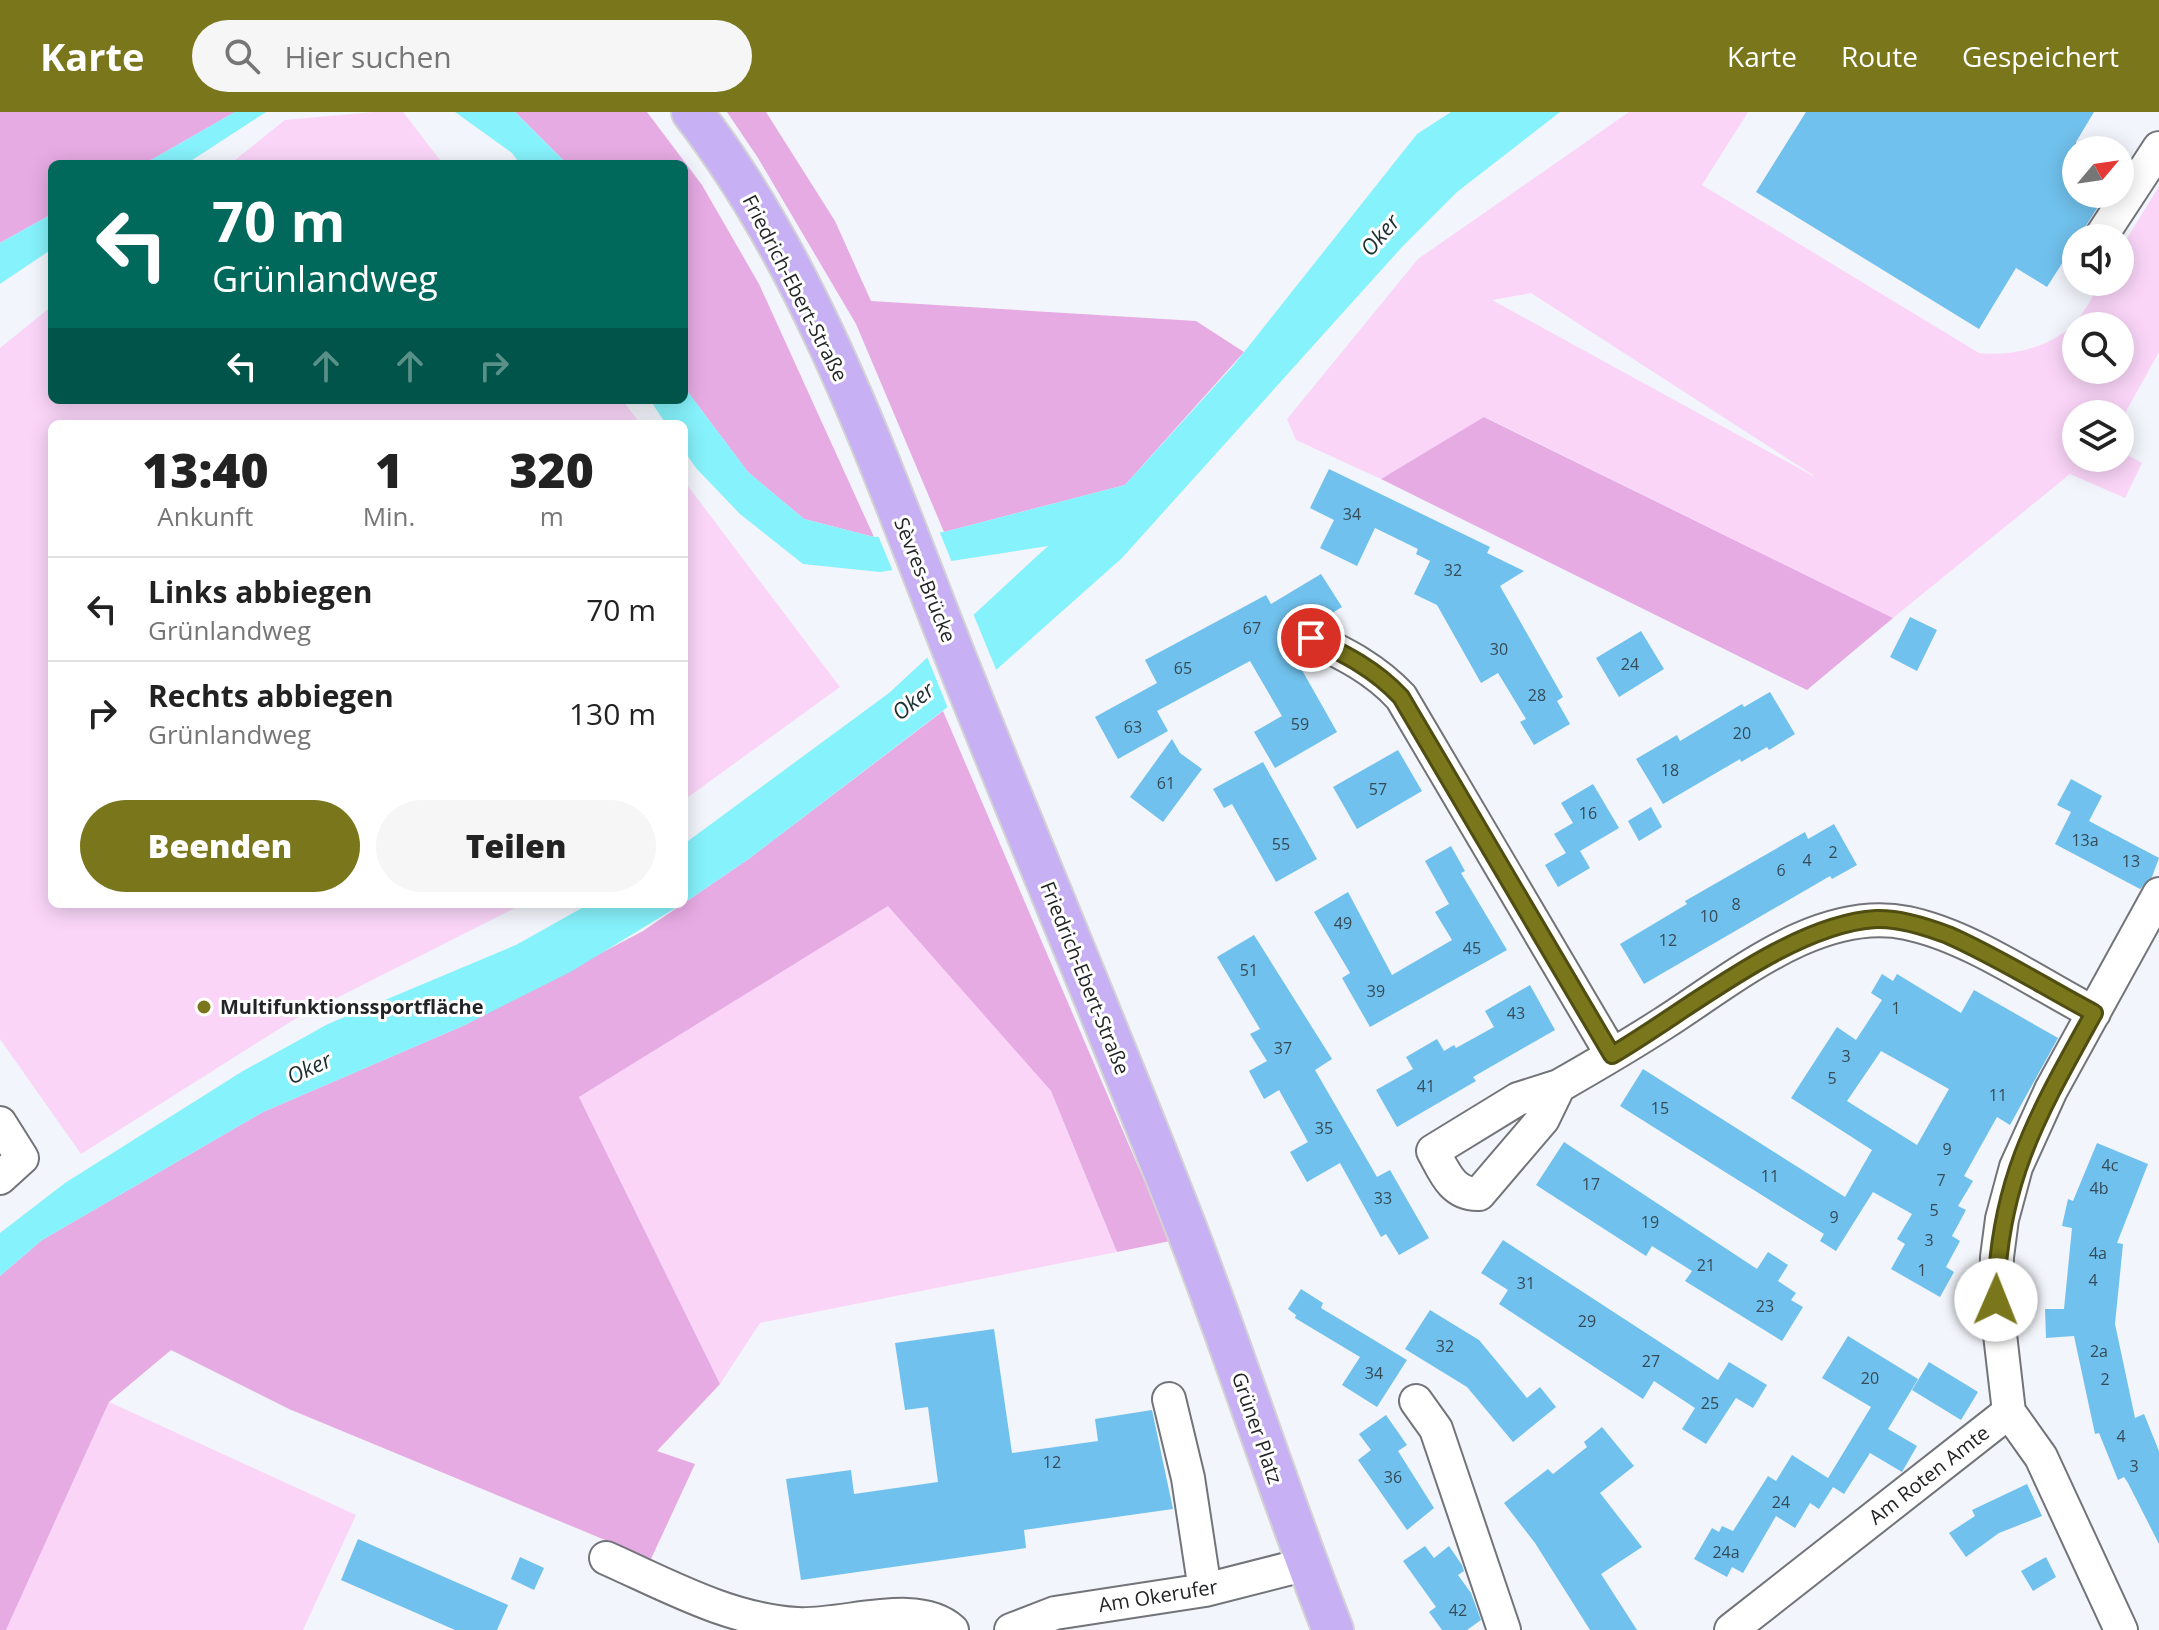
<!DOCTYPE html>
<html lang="de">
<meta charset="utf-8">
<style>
body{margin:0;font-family:"Open Sans",sans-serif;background:#f6f6f6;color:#222;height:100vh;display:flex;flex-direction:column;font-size:30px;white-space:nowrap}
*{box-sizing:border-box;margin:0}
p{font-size:26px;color:#767676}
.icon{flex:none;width:44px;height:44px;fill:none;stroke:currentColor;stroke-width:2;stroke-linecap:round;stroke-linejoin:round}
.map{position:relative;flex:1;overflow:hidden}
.side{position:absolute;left:48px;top:308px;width:640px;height:488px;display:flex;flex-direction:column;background:#fff;border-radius:12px;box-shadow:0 4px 20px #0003}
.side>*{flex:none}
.top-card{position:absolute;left:48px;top:48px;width:640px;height:244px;border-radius:12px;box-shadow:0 4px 20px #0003;background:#00695c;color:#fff;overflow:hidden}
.needle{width:52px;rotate:61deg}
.tools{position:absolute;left:2062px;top:24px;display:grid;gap:16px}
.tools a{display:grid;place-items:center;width:72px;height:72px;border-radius:50%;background:#fff;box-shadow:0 4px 20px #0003;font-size:40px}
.pin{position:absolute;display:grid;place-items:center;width:68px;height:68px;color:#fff;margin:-34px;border:4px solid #fff;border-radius:50%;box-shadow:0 2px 8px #0007}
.me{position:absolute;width:88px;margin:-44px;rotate:1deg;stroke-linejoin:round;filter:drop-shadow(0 0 6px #0008)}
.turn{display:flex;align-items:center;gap:28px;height:168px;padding:0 32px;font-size:36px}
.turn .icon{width:104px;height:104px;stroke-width:2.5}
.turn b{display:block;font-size:56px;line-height:68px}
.lanes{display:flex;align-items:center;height:76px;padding:0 32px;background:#0003;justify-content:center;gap:40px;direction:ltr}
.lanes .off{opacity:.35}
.eta{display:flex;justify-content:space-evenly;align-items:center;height:136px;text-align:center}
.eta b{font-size:48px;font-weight:800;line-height:56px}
.button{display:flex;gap:16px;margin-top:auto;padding:16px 32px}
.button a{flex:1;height:92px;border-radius:48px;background:#79761b;color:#fff;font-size:32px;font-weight:800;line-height:92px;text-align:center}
.button a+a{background:#f6f6f6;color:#222}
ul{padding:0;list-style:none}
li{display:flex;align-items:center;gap:24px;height:104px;padding:0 32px;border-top:2px solid #e0e0e0}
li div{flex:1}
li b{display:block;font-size:30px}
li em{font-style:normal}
header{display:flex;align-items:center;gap:48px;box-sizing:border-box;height:112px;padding:0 40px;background:#79761b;color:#fff}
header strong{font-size:38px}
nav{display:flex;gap:44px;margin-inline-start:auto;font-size:28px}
.search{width:560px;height:72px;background:#f6f6f6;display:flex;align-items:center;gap:20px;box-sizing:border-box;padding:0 28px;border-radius:44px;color:#767676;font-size:30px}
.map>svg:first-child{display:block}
</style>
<header>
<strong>Karte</strong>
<div class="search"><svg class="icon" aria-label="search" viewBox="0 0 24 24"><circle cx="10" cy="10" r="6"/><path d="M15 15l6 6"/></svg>Hier suchen</div>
<nav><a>Karte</a><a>Route</a><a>Gespeichert</a></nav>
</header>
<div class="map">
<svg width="2159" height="1518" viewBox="0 0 2159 1518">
<rect width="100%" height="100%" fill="#f2f5fb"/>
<path fill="#fad5f8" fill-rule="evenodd" d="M 373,0 L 403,0 L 443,52 L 230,52 L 285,8 Z
M 1629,0 L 1748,0 L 1702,73 L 1979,241 C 2011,245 2055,235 2077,208 C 2087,197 2093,182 2101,170 L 2120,170 L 2120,138 L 2159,74 L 2159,240 L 2120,310 L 2120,302 L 2076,302 L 2076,346 L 2120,346 L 2120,339 L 2142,351 L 2125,386 L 2070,362 L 1893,506 L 1485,305 L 1381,367 L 1296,328 L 1287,307 L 1418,147 ZM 1531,181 L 1813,363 L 1813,364 L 1492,188 ZM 2076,214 L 2120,214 L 2120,258 L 2076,258 Z
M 52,194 L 52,288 L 622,288 L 641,312 L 52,312 L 52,792 L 523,792 L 295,907 L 81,1042 L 0,927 L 0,236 Z
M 684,369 L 840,575 L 684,688 Z
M 889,793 L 1051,979 L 1117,1140 L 760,1211 L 720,1272 L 579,985 Z
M 109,1290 L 356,1403 L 303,1518 L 6,1518 Z"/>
<path fill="#e6abe3" d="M 0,0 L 235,0 L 144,52 L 52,52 L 52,102 L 0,131 Z
M 515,0 L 647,0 L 702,73 L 759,172 L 874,425 L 804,407 L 748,360 L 684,275 L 684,52 L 567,52 Z
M 727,0 L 766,0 L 835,109 L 871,189 L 1196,209 L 1244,240 L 1125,373 L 944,420 L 856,212 L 758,46 Z
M 1484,305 L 1893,506 L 1807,578 L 1381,367 Z
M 943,599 L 1170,1129 L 1117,1140 L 1051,979 L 888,794 L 579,985 L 720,1272 L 657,1339 L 695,1352 L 651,1447 L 289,1297 L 171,1238 L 109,1290 L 6,1518 L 0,1518 L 0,1164 L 42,1128 L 263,1000 L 465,913 L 643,819 L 750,746 Z"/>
<path fill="#86f2fb" d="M 235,0 L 266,0 L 186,52 L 144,52 Z
M 455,0 L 515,0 L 567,52 L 520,52 L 512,41 Z
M 1451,0 L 1560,0 L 1457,80 L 1402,135 L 1122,446 L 996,558 L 750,746 L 684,791 L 684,732 L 889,581 L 1048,434 L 880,460 L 803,452 L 740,402 L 696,356 L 684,339 L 684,312 L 666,312 L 650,288 L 684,288 L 684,275 L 748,360 L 804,407 L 874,425 L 944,420 L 1125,373 L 1233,254 L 1417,22 Z
M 52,102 L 52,137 L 0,172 L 0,131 Z
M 589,792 L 682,792 L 572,859 L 465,913 L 263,1000 L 42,1128 L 0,1164 L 0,1121 L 65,1071 L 243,959 L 328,912 L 516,833 Z"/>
<path fill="#f2f5fb" d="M 938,416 L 953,453 L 894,462 L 877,421 Z
M 972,499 L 998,562 L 949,599 L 926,542 Z"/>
<path fill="#70c1ed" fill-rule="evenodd" d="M 1806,0 L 2094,0 L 2076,30 L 2076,82 L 2106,82 L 2047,175 L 2016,156 L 1979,217 L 1756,80 Z
M 1329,357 L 1490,435 L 1487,441 L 1524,459 L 1500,474 L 1563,585 L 1557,589 L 1570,612 L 1534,633 L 1520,610 L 1526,607 L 1498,561 L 1481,571 L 1437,493 L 1414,482 L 1430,449 L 1416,442 L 1418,437 L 1375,416 L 1357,454 L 1320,436 L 1334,408 L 1310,396 Z
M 1321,462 L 1342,495 L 1319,509 L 1301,510 L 1293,524 L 1285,528 L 1337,620 L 1275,656 L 1254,620 L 1282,604 L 1250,549 L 1157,599 L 1168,619 L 1118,647 L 1095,605 L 1157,571 L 1145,548 L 1266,483 L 1271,492 Z
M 1910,505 L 1937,518 L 1917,559 L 1890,545 Z
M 1641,519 L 1664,557 L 1619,585 L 1596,546 Z
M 1770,580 L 1795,622 L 1769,638 L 1767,635 L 1741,650 L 1740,647 L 1663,692 L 1636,647 L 1677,623 L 1680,629 L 1742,592 L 1744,595 Z
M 1172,627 L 1180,641 L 1202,657 L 1163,710 L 1130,685 Z
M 1398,638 L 1422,679 L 1357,717 L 1333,675 Z
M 1263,650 L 1317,747 L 1276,770 L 1232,692 L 1224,696 L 1213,677 Z
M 2071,667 L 2102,684 L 2089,709 L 2159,746 L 2152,765 L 2140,777 L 2055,732 L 2071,700 L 2057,693 Z
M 1593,672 L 1619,716 L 1580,739 L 1590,756 L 1558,775 L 1545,753 L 1566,741 L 1554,722 L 1573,711 L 1561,691 Z
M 1651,695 L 1662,715 L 1639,729 L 1628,709 Z
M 1834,712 L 1857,753 L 1832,767 L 1830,764 L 1644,872 L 1620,832 L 1687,792 L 1685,789 L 1805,720 L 1808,727 Z
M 1451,734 L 1465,759 L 1461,761 L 1507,838 L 1370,915 L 1342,866 L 1350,861 L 1314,800 L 1348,780 L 1392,863 L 1452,828 L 1435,800 L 1449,792 L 1425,749 Z
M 1254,823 L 1332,947 L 1315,958 L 1377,1065 L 1390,1058 L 1429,1126 L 1399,1143 L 1386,1122 L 1381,1125 L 1340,1051 L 1307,1070 L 1290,1040 L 1308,1030 L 1279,978 L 1264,987 L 1249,959 L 1267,949 L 1250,922 L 1260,917 L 1217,845 Z
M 1882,862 L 1893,869 L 1897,862 L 1961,901 L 1974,878 L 2058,926 L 2010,1013 L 1997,1005 L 1964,1064 L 1973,1069 L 1958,1094 L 1966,1098 L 1952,1124 L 1960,1129 L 1946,1155 L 1954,1160 L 1940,1185 L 1891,1157 L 1905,1132 L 1897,1127 L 1912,1102 L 1873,1080 L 1836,1139 L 1820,1129 L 1824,1122 L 1620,994 L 1643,957 L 1845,1085 L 1872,1038 L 1791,986 L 1837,915 L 1856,928 L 1882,888 L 1871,881 ZM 1881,939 L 1949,977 L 1917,1033 L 1847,989 Z
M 1530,873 L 1555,918 L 1473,965 L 1476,969 L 1397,1015 L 1376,978 L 1413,957 L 1406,945 L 1437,927 L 1444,939 L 1454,933 L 1456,936 L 1494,915 L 1485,899 Z
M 1564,1030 L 1757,1157 L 1768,1140 L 1788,1153 L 1778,1169 L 1796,1181 L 1791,1188 L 1803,1195 L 1782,1229 L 1685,1169 L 1692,1159 L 1673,1147 L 1652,1134 L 1646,1144 L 1536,1073 Z
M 2097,1031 L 2148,1052 L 2117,1131 L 2123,1132 L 2115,1212 L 2135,1306 L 2144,1302 L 2159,1339 L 2159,1432 L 2128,1371 L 2124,1365 L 2118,1368 L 2099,1321 L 2095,1322 L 2074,1224 L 2046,1226 L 2045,1197 L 2064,1197 L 2072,1116 L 2062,1114 L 2068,1087 L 2073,1089 Z
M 1503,1128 L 1718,1268 L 1729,1250 L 1767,1273 L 1753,1296 L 1736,1286 L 1706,1332 L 1682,1317 L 1695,1296 L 1654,1269 L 1643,1287 L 1499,1192 L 1508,1178 L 1481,1161 Z
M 1301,1177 L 1323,1191 L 1321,1196 L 1407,1248 L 1377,1295 L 1342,1273 L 1360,1245 L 1295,1206 L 1296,1203 L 1288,1197 Z
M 1430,1198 L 1479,1228 L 1527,1286 L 1540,1275 L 1556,1295 L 1513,1330 L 1467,1275 L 1405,1237 Z
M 994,1217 L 1012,1341 L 1098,1329 L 1095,1307 L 1152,1298 L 1173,1397 L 1024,1418 L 1026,1436 L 801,1468 L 786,1367 L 851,1358 L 854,1382 L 938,1370 L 928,1295 L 905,1298 L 895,1231 Z
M 1848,1224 L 1918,1267 L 1888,1317 L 1917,1334 L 1902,1360 L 1870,1341 L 1844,1382 L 1833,1375 L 1819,1397 L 1810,1391 L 1795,1416 L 1776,1404 L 1743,1461 L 1732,1455 L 1727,1465 L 1694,1447 L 1712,1416 L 1719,1420 L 1722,1414 L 1733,1419 L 1768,1364 L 1776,1369 L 1792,1343 L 1828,1366 L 1871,1295 L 1822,1266 Z
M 1929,1250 L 1978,1280 L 1961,1308 L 1912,1278 Z
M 1386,1303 L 1407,1333 L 1398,1339 L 1434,1396 L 1407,1418 L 1358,1348 L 1371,1338 L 1359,1322 Z
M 1602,1315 L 1634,1354 L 1600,1381 L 1642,1435 L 1601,1462 L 1637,1518 L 1590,1518 L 1535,1431 L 1504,1391 L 1548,1357 L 1553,1362 L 1587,1335 L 1584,1330 Z
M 2027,1372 L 2042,1404 L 1999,1421 L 1966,1445 L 1949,1421 L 1975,1404 L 1972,1398 Z
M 358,1427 L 508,1493 L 497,1518 L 455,1518 L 341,1468 Z
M 1425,1434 L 1434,1446 L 1449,1434 L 1462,1453 L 1464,1459 L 1458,1463 L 1471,1481 L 1481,1508 L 1467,1518 L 1442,1518 L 1429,1500 L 1436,1495 L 1403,1449 Z
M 520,1445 L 544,1456 L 534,1478 L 511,1467 Z
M 2046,1445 L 2056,1465 L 2033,1479 L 2021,1459 Z"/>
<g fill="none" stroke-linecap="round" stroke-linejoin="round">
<g stroke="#727479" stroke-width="36">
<path id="minor" d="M 2100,126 L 2159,36
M 1311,526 C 1345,542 1375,557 1401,585 L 1612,943
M 1559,974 L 1518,987 L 1433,1039 C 1444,1059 1452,1083 1479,1082 L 1543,1007 L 1559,974 C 1594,954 1630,933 1664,911 C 1733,867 1819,793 1907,811 C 1970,824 2036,871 2094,901
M 0,1011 L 22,1046 L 0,1066
M 1169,1287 L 1188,1366 L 1205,1478
M 1416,1289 L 1436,1317 L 1504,1518
M 606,1446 C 667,1473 729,1508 797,1512 C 843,1515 917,1486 952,1518
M 1011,1518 L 1055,1501 L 1205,1478 L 1307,1452
M 1731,1518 L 2009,1300
M 2121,1518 L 2041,1345 L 2009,1300 L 1996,1188 L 1997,1145 L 2002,1107 L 2016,1055 L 2051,978 L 2159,782"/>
</g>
<g stroke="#d3d3d4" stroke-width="44">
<path id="major" d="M 692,0 C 817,161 886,371 961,559 C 1035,744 1113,927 1185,1113 C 1237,1247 1280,1384 1333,1518"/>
</g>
<use href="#minor" stroke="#fff" stroke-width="32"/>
<use href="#major" stroke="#c7b1f4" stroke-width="40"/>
</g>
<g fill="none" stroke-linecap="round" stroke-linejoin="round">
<g stroke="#4f4d12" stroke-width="20">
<path id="route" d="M 1311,526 C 1345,542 1375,557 1401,585 L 1612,943 C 1686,900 1790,812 1876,807 C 1898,806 1927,815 1948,823 C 1998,845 2045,875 2094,901 C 2038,1002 1998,1069 1996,1188"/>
</g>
<use href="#route" stroke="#79761b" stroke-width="14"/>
</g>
<circle fill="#79761b" stroke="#fff" stroke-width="3" cx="204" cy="895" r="8"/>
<g text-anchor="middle" stroke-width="6" stroke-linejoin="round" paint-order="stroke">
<g font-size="16" fill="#364b58">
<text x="1352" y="408">34</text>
<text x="1453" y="464">32</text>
<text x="1252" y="522">67</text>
<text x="1499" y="543">30</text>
<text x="1630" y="558">24</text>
<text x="1183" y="562">65</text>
<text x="1537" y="589">28</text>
<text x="1300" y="618">59</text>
<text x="1133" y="621">63</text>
<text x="1742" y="627">20</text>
<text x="1670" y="664">18</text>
<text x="1166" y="677">61</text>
<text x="1378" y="683">57</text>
<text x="1588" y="707">16</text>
<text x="2085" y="734">13a</text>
<text x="1281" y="738">55</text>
<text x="1833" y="746">2</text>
<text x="1807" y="754">4</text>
<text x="2131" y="755">13</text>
<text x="1781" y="764">6</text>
<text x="1736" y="798">8</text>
<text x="1709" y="810">10</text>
<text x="1343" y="817">49</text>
<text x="1668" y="834">12</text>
<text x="1472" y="842">45</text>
<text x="1249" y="864">51</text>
<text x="1376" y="885">39</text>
<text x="1896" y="902">1</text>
<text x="1516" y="907">43</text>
<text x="1283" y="942">37</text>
<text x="1846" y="950">3</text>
<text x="1832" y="972">5</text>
<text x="1426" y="980">41</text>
<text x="1998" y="989">11</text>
<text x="1660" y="1002">15</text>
<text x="1324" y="1022">35</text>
<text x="1947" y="1043">9</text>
<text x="2110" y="1059">4c</text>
<text x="1770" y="1070">11</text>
<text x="1941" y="1074">7</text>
<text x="1591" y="1078">17</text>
<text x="2099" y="1082">4b</text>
<text x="1383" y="1092">33</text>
<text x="1934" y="1104">5</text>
<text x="1834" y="1111">9</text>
<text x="1650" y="1116">19</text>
<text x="1929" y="1134">3</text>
<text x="2098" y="1147">4a</text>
<text x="1706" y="1159">21</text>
<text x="1922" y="1164">1</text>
<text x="2093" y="1174">4</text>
<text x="1526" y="1177">31</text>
<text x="1765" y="1200">23</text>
<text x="1587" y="1215">29</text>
<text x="1445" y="1240">32</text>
<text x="2099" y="1245">2a</text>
<text x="1651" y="1255">27</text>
<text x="1374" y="1267">34</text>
<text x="1870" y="1272">20</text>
<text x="2105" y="1273">2</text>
<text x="1710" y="1297">25</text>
<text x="2121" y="1330">4</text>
<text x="1052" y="1356">12</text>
<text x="2134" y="1360">3</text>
<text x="1393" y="1371">36</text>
<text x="1781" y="1396">24</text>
<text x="1726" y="1446">24a</text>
<text x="1458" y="1504">42</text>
</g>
<g font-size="20" fill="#232426" stroke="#fff">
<text transform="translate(795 176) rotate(63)" y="7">Friedrich-Ebert-Straße</text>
<text transform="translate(925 468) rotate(68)" y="7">Sèvres-Brücke</text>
<text transform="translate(1085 866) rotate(68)" y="7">Friedrich-Ebert-Straße</text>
<text transform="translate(1257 1316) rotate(71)" y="7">Grüner Platz</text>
<text transform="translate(1929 1363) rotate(-38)" y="7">Am Roten Amte</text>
<text transform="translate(1158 1484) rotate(-9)" y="7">Am Okerufer</text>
</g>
<g font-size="20" font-weight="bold" fill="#232426" stroke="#fff" text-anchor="start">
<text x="220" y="902">Multifunktionssportfläche</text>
</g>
<g font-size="22" font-style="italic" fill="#1c3032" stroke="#fff">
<text transform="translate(1380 123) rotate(-49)" y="8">Oker</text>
<text transform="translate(913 589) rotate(-38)" y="8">Oker</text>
<text transform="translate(309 956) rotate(-25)" y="8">Oker</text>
</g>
</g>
</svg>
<div class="tools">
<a><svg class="needle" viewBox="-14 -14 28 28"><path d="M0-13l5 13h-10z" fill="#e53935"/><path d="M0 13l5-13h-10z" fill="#767676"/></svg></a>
<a><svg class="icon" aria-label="sound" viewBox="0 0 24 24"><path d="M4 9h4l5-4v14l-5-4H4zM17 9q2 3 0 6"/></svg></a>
<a><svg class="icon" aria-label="search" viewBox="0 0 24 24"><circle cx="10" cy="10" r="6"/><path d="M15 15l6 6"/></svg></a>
<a><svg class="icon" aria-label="layers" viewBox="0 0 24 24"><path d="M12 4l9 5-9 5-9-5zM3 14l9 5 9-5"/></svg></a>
</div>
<div class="pin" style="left:1311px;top:526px;background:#d93025"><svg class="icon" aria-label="arrive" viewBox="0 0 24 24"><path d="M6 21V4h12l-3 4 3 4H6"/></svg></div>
<svg class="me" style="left:1996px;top:1188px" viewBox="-20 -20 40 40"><circle r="19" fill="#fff"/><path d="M0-13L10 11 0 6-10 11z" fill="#79761b"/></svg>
<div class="top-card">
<div class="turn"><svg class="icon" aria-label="left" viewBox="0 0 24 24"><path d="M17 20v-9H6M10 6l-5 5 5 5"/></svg><div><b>70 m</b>Grünlandweg</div></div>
<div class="lanes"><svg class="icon" aria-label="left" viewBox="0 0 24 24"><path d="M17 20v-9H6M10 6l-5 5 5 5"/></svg><svg class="icon off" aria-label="ahead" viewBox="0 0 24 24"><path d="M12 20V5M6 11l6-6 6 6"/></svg><svg class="icon off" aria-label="ahead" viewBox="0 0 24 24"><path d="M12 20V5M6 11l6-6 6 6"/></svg><svg class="icon off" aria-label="right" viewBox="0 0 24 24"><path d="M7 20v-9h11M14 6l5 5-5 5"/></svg></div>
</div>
<section class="side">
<div class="eta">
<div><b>13:40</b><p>Ankunft</p></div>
<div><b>1</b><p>Min.</p></div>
<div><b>320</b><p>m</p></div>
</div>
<ul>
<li><svg class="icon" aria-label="left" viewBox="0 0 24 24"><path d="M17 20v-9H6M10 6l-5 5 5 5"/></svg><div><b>Links abbiegen</b><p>Grünlandweg</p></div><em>70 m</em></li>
<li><svg class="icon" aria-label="right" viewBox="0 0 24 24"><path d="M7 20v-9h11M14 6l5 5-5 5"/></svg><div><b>Rechts abbiegen</b><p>Grünlandweg</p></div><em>130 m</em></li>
</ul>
<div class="button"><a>Beenden</a><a>Teilen</a></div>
</section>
</div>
